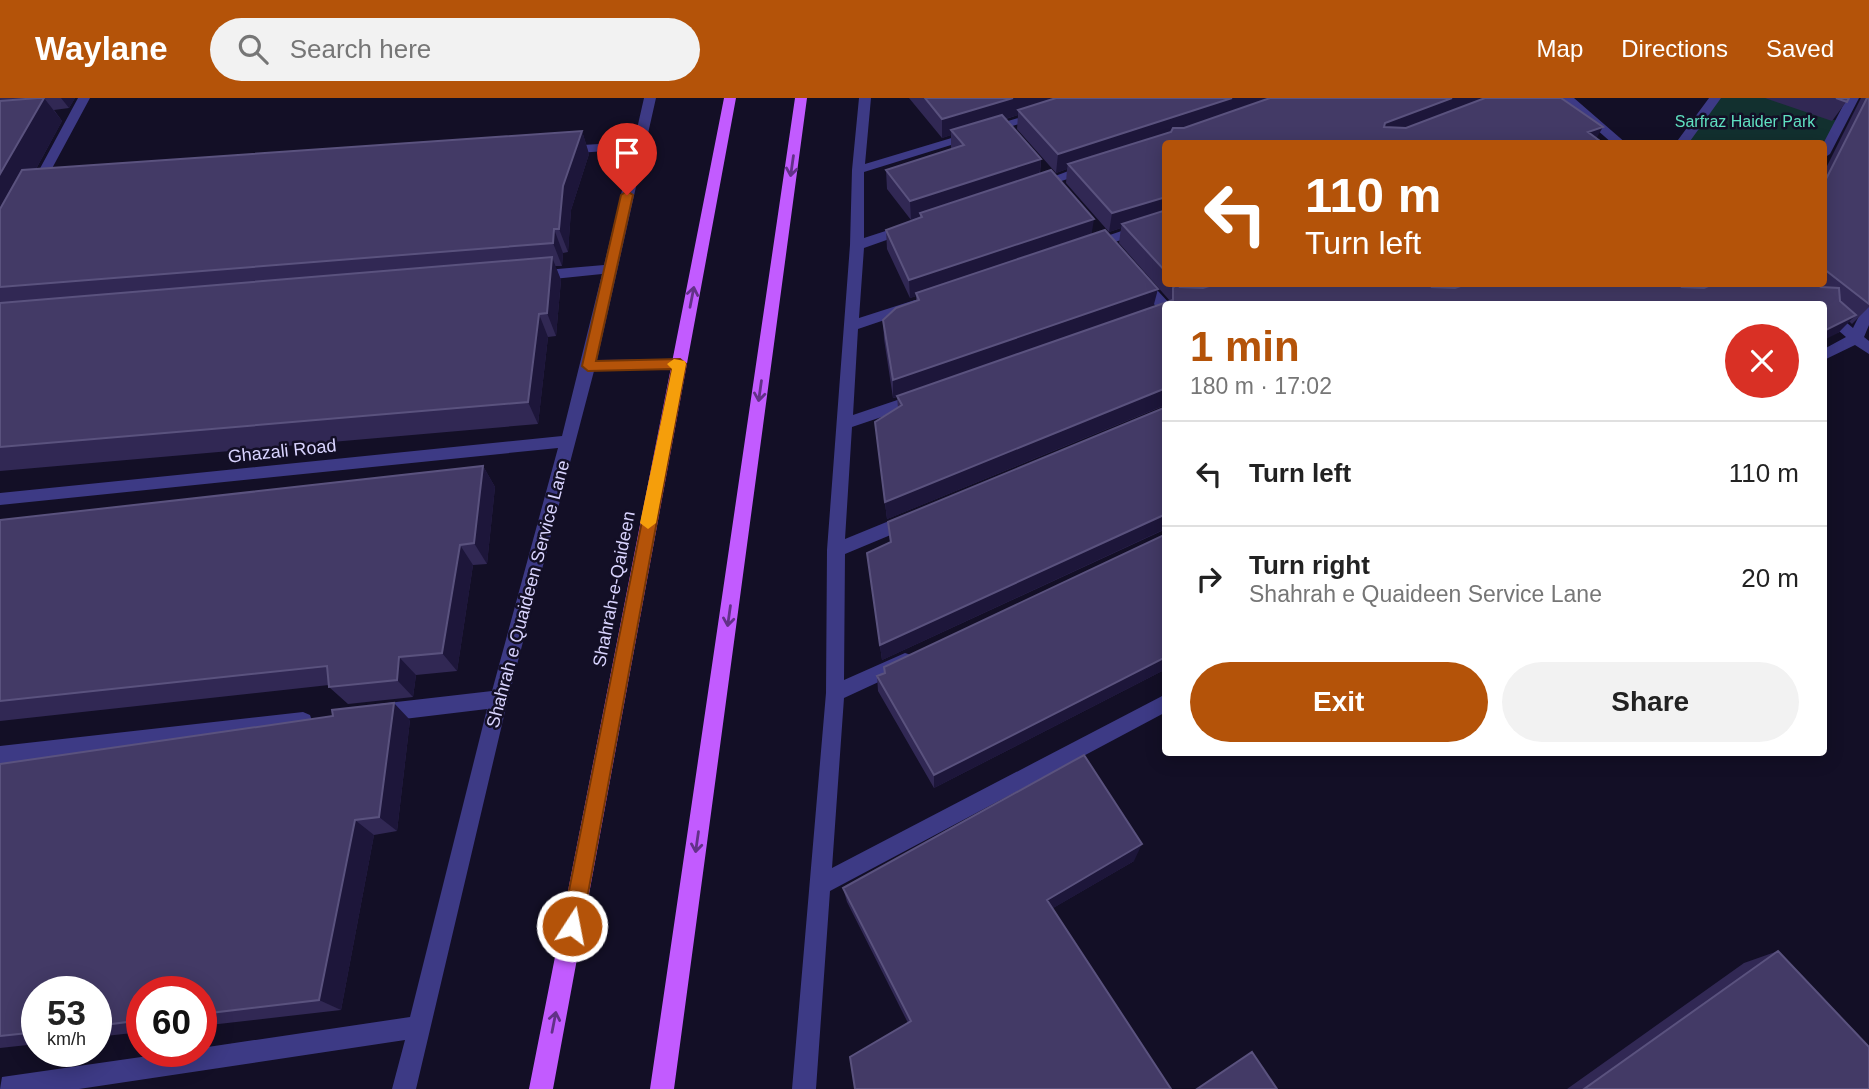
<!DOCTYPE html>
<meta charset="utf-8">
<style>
body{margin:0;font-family:Arial,sans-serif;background:#f2f2f2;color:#222;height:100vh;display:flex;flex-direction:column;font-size:26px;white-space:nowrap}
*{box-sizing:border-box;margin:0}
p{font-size:23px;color:#767676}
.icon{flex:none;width:38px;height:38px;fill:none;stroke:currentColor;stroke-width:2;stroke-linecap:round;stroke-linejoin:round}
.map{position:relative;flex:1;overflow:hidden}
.panel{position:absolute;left:1162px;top:203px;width:665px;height:455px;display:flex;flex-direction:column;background:#fff;border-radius:7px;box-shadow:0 4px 18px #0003}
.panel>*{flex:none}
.banner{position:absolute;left:1162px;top:42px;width:665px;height:147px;border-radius:7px;box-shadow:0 4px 18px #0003;background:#b45309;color:#fff;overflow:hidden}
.speed{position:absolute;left:21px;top:878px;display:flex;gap:14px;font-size:35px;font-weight:700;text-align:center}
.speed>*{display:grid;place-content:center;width:91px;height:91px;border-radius:50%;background:#fff;box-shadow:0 4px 18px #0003;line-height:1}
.speed small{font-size:18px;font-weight:400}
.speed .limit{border:10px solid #d22;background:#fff;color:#111}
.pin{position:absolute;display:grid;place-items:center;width:60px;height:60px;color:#fff;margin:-72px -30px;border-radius:50% 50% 50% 0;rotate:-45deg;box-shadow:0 0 7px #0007}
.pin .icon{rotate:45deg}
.me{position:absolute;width:77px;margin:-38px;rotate:11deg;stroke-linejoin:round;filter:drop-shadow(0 0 5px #0008)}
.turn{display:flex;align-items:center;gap:24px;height:147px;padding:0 28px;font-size:32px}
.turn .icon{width:91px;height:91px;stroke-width:2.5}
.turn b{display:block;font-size:49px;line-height:60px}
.round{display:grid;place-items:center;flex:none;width:74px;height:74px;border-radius:37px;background:#f2f2f2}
.headline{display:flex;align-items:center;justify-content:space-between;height:119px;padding:0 28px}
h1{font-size:42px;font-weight:800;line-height:52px;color:#b45309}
.button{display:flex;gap:14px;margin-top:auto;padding:14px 28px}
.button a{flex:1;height:80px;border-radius:42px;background:#b45309;color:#fff;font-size:28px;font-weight:800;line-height:80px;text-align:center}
.button a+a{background:#f2f2f2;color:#222}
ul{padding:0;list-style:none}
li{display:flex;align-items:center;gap:21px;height:105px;padding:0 28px;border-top:2px solid #e0e0e0}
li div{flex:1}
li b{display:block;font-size:26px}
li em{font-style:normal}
header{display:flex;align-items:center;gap:42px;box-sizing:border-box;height:98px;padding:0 35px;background:#b45309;color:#fff}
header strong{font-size:33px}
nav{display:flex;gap:38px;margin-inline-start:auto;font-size:24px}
.search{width:490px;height:63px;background:#f2f2f2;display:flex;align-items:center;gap:18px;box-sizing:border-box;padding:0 24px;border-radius:38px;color:#767676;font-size:26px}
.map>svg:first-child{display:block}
</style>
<header>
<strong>Waylane</strong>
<div class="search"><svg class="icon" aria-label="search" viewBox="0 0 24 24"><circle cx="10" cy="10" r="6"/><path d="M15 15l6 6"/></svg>Search here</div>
<nav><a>Map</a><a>Directions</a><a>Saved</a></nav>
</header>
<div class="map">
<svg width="1869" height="991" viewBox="0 0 1869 991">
<rect width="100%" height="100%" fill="#130f26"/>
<path fill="#12302f" d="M 1715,0 L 1770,0 L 1840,24 L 1824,56 L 1824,46 L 1681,46 Z"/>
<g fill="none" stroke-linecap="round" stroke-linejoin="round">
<path fill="#3d3a85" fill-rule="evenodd" d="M 78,0 L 90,0 L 42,89 L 41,92 L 31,92 L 30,89 Z
M 644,0 L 656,0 L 597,262 L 680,261 L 687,266 L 680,271 L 594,273 L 508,601 L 416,991 L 392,991 L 405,942 L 79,991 L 0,991 L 2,979 L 176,954 L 201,954 L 201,950 L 410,919 L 487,611 L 379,624 L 372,621 L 370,615 L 372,609 L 379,606 L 492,593 L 558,350 L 0,407 L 0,395 L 562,338 L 602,176 L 534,183 L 527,178 L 534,173 L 604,167 L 632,51 L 565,56 L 559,52 L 565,48 L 634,44 Z
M 859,0 L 871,0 L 865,66 L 1035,15 L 1045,18 L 864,74 L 864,140 L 907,126 L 914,130 L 912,133 L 864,150 L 859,220 L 915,202 L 922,207 L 920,210 L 858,231 L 853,317 L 918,295 L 926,301 L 923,305 L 852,329 L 845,441 L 911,414 L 917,416 L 919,421 L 917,426 L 845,456 L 844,582 L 905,555 L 911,557 L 914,563 L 911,569 L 844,600 L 832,770 L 1166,596 L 1166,614 L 830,793 L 816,991 L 792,991 L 826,595 L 827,452 L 850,147 L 852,72 Z
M 1561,0 L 1574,0 L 1627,46 L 1613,46 Z
M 1709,0 L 1721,0 L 1688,46 L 1675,46 Z
M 1847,0 L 1859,0 L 1830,56 L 1824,60 L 1823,46 Z
M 1090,65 L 1095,66 L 1095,72 L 1037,91 L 1031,87 Z
M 1166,118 L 1166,127 L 1091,152 L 1084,148 L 1086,145 Z
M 1141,178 L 1146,180 L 1170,206 L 1166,206 L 1166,216 L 1161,214 L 1136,186 L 1134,183 Z
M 1869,206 L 1869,227 L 1864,239 L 1869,243 L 1869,256 L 1855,247 L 1824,262 L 1824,251 L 1846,239 L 1824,220 L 1824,208 L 1829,210 L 1853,230 L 1864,208 Z
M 303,614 L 310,617 L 312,623 L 310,629 L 303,632 L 0,666 L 0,648 Z"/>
<path fill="#c25bff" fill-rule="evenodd" d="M 724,0 L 736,0 L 553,991 L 529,991 Z
M 795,0 L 807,0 L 674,991 L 650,991 Z"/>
</g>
<path fill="#312854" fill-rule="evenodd" d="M 0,0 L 75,0 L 69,10 L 54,12 L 62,23 L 36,71 L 582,33 L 589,56 L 571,112 L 568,154 L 563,155 L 562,168 L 555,168 L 561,182 L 556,238 L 548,239 L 538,326 L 0,373 Z
M 909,0 L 1561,0 L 1166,46 L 1166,186 L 1465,186 L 1453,190 L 1466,186 L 1705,186 L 1695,190 L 1704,190 L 1713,186 L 1824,186 L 1824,74 L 1861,0 L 1869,0 L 1869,209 L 1852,226 L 1849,223 L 1838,235 L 1166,206 L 1166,307 L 887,421 L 875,324 L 898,310 L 897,299 L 893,300 L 884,241 L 883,222 L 916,203 L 916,198 L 910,200 L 887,151 L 886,132 L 920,120 L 911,122 L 887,91 L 886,72 L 951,51 L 951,37 L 942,40 ZM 1018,17 L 1017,31 L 1056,75 L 1067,71 L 1066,85 L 1109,134 L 1121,130 L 1119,145 L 1170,203 L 1154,209 L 1040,76 L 1041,61 L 1006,21 Z
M 1765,0 L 1849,0 L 1832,23 Z
M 1166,309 L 1166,431 L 882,562 L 867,455 L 890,445 L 888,424 Z
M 483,368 L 495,389 L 487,466 L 473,467 L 457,573 L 416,577 L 413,599 L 348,606 L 329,589 L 329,587 L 0,623 L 0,422 Z
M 1166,436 L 1166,571 L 934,690 L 878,593 L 877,578 Z
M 410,622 L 397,733 L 374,737 L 341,912 L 201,928 L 201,894 L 142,894 L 142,934 L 96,939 L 96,894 L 37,894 L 37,946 L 0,950 L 0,666 Z
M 1134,763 L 1053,810 L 908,925 L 847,804 L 843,790 Z
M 1778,853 L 1869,991 L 1567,991 L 1744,865 Z"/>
<path fill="#1d163a" d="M 44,0 L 62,23 L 0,137 L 0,76 Z
M 61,0 L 75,0 L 69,10 Z
M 1013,0 L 1075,0 L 1018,12 L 1018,17 L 955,36 L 951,32 L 951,37 L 942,40 L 942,21 Z
M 1232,0 L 1285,0 L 1068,66 L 1067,71 L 1056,75 L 1058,56 Z
M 1452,0 L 1494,0 L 1377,44 L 1385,25 Z
M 1603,29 L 1593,46 L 1588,34 Z
M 582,33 L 589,56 L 571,112 L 568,154 L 559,131 L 563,88 Z
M 1041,61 L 1039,80 L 920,115 L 920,119 L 911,122 L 910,103 Z
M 1166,99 L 1166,116 L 1122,126 L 1121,130 L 1109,134 L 1112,115 Z
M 1094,121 L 1091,140 L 916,195 L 916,198 L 910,200 L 909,182 Z
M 554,131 L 563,155 L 562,168 L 553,145 Z
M 552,159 L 561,182 L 556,238 L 547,215 Z
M 1181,186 L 1219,186 L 1178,201 Z
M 1433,186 L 1465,186 L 1425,201 Z
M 1682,186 L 1705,186 L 1670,201 Z
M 1158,191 L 1153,210 L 893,300 L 893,282 Z
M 539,216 L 548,239 L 538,326 L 528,304 Z
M 1856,217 L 1838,235 L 1824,242 L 1824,233 Z
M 1166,290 L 1165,307 L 887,421 L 885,404 Z
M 483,368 L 495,389 L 487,466 L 474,445 Z
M 1166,416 L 1165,431 L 882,562 L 880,547 Z
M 460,447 L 473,467 L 457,573 L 442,555 Z
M 399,559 L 416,577 L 413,599 L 397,582 Z
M 1166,559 L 1166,571 L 934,690 L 934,677 Z
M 394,605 L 410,622 L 397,733 L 379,719 Z
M 355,722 L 374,737 L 341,912 L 319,902 Z
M 1142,746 L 1134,763 L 1043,816 L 1047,802 Z"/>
<path fill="#433a66" stroke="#5a527e" stroke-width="2" d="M 38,0 L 44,0 L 0,76 L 0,3 Z
M 925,0 L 1013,0 L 942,21 Z
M 1056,0 L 1232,0 L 1058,56 L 1018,12 Z
M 1270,0 L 1452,0 L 1385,25 L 1384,29 L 1406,30 L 1485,0 L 1561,0 L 1603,29 L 1588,34 L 1604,46 L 1166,46 L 1166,99 L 1112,115 L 1068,66 L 1171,34 L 1173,30 L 1184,30 Z
M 1836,0 L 1849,0 L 1847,4 Z
M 1867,0 L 1869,0 L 1869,206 L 1824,171 L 1824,85 Z
M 1002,17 L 1041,61 L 910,103 L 886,72 L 964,47 L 951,32 Z
M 582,33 L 563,88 L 559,131 L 554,131 L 553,145 L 0,189 L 0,111 L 22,72 Z
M 1051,72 L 1094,121 L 909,182 L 886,132 L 922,119 L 920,115 Z
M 1166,112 L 1166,174 L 1122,126 Z
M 1105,132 L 1158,191 L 893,282 L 883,222 L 896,210 L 919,202 L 916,195 Z
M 552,159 L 547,215 L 539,216 L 528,304 L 0,349 L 0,205 Z
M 1176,186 L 1181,186 L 1180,189 L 1203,190 L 1215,186 L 1433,186 L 1432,189 L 1455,190 L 1466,186 L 1683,186 L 1682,189 L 1704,190 L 1713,186 L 1816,186 L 1821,189 L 1839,190 L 1840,203 L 1856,217 L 1824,233 L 1824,206 L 1166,206 L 1166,290 L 885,404 L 875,324 L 902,307 L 897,298 L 1173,202 L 1173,190 Z
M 1166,309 L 1166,416 L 880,547 L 867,455 L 891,444 L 888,424 Z
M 483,368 L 474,445 L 460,447 L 442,555 L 399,559 L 397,582 L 329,589 L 327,568 L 0,603 L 0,422 Z
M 1166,436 L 1166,559 L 934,677 L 877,578 L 885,575 L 884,569 Z
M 394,605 L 379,719 L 355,722 L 319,902 L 201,916 L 201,894 L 142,894 L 142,922 L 96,928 L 96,894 L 37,894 L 37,934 L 0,938 L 0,666 L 333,618 L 332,612 Z
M 1084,657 L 1142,746 L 1047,802 L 1171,991 L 855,991 L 850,959 L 911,923 L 843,790 Z
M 1778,853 L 1869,949 L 1869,991 L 1584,991 Z
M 1252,954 L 1277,991 L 1197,991 Z"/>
<defs><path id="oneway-shaft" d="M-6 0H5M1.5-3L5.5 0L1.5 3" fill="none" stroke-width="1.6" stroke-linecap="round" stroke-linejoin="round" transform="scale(1.75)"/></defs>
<g stroke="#623188">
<use href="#oneway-shaft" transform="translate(792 68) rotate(98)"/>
<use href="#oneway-shaft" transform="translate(692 199) rotate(-79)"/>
<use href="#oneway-shaft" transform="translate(760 293) rotate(98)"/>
<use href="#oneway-shaft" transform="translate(729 518) rotate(98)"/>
<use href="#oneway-shaft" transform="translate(697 744) rotate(98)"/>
<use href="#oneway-shaft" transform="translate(554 924) rotate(-79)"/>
</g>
<path fill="#b45309" stroke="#753606" stroke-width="2" d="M 627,93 L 633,97 L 596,263 L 680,261 L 686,266 L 582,828 L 579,835 L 572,838 L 565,835 L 562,828 L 672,271 L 588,273 L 582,268 L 621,97 Z"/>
<path fill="#f59e0b" d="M 674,261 L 685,263 L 686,266 L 656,425 L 648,431 L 640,425 L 672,271 L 667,266 Z"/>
<g text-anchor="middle" stroke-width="5" stroke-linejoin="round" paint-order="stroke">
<g font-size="16" fill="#5fe0c0" stroke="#130f26">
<text x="1745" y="29">Sarfraz Haider Park</text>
</g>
<g font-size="18" fill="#d9d4ff" stroke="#130f26">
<text transform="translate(282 353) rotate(-6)" y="6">Ghazali Road</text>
<text transform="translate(614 491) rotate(-79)" y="6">Shahrah-e-Qaideen</text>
<text transform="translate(528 496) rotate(-75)" y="6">Shahrah e Quaideen Service Lane</text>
</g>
</g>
</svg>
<div class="speed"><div>53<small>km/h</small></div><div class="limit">60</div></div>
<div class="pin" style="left:627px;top:97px;background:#d93025"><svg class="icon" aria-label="arrive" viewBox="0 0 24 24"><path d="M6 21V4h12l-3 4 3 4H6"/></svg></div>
<svg class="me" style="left:572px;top:828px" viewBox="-20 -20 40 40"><circle r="17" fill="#b45309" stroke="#fff" stroke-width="3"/><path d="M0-11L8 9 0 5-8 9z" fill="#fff"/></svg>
<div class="banner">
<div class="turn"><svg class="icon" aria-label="left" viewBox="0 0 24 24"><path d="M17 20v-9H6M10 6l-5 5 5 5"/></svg><div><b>110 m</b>Turn left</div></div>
</div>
<section class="panel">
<div class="headline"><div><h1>1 min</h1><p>180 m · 17:02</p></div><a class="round" style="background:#d93025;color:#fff"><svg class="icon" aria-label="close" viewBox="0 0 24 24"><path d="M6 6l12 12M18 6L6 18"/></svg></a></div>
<ul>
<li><svg class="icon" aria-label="left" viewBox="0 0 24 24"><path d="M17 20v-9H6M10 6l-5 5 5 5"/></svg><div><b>Turn left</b></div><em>110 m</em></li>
<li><svg class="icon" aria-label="right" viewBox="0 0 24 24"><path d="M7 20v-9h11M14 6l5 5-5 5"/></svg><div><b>Turn right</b><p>Shahrah e Quaideen Service Lane</p></div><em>20 m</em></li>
</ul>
<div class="button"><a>Exit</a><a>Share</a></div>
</section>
</div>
